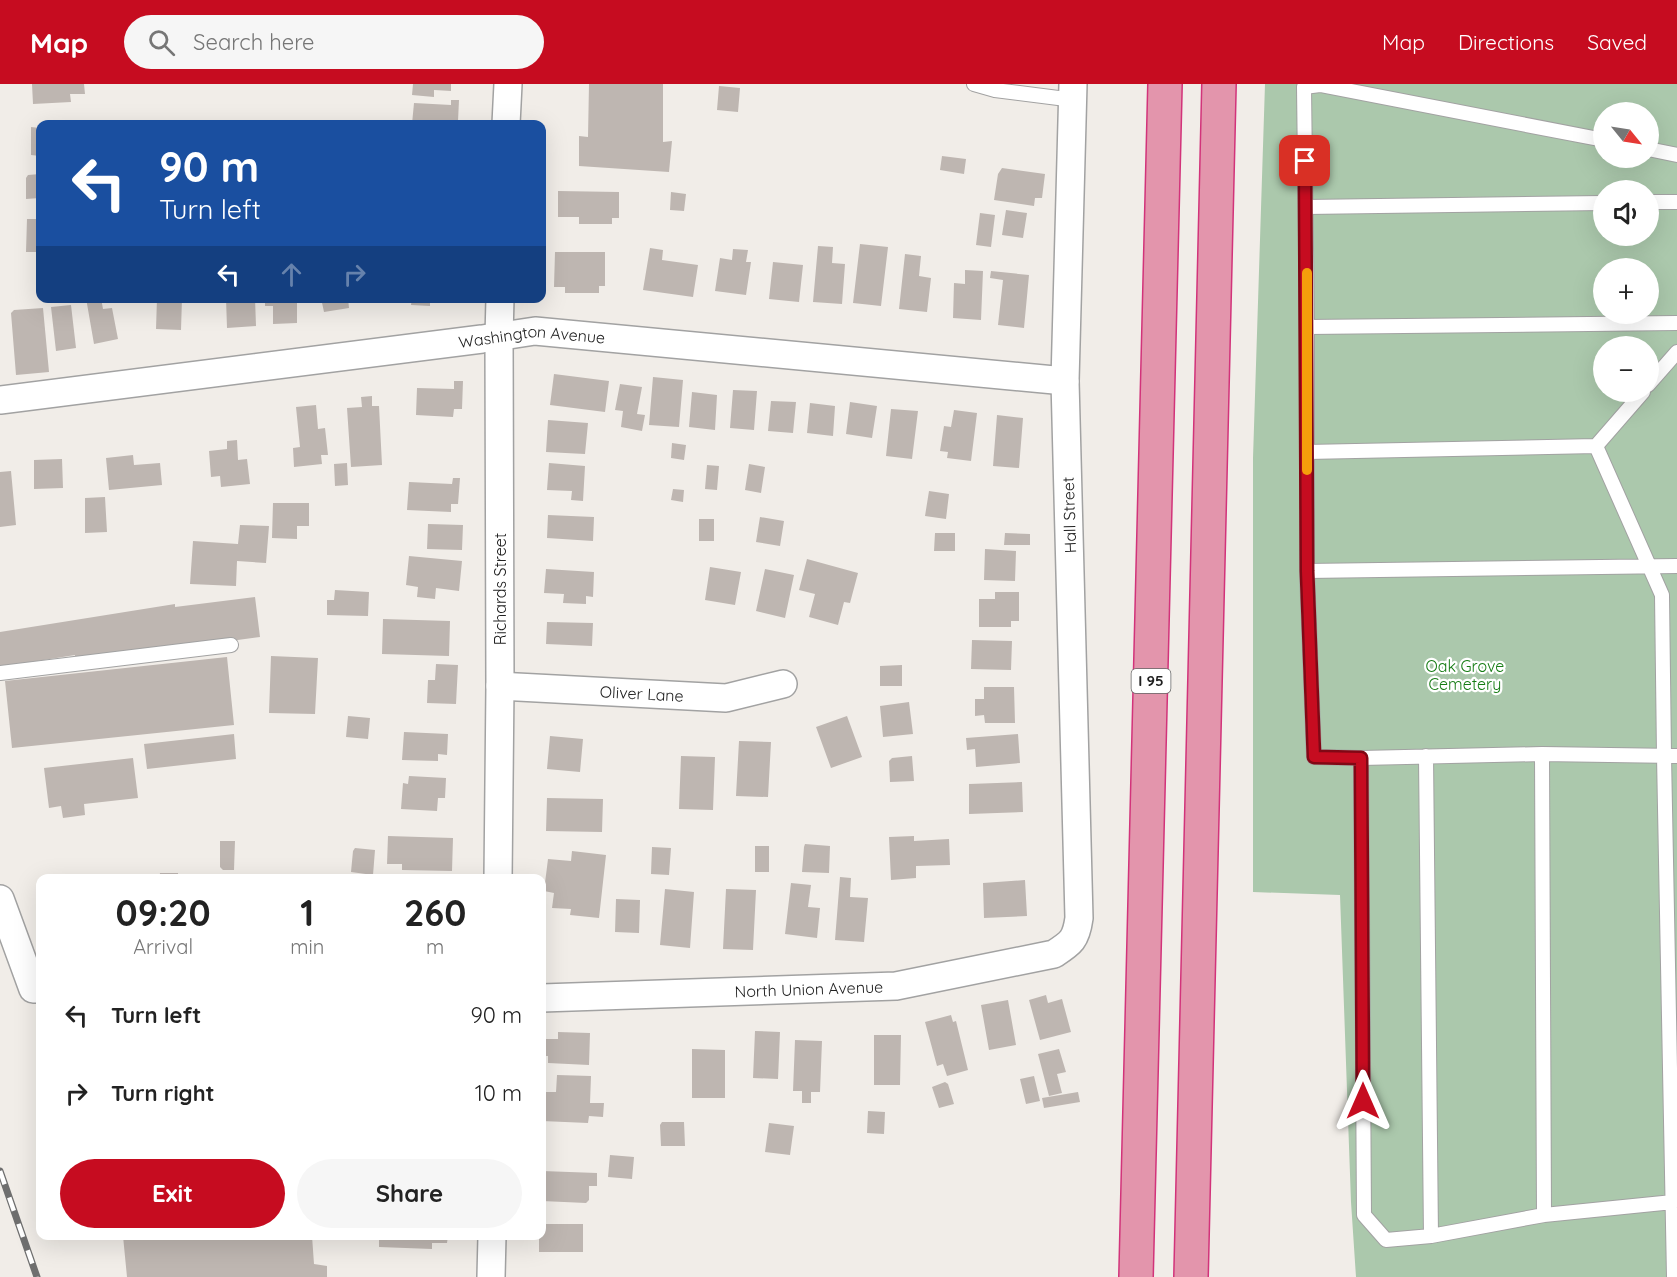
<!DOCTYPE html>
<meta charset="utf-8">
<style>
body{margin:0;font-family:Quicksand,sans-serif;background:#f6f6f6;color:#222;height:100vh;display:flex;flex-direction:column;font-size:22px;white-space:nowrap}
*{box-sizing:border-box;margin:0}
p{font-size:20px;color:#767676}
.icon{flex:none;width:33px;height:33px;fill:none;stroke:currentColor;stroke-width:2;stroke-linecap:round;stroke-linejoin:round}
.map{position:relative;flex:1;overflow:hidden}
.panel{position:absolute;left:36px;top:790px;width:510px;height:366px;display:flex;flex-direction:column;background:#fff;border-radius:12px;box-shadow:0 6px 24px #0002}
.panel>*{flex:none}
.banner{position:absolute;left:36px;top:36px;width:510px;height:183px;border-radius:12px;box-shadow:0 6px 24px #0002;background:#1a4fa0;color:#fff;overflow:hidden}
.needle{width:39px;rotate:120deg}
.controls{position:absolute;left:1593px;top:18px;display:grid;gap:12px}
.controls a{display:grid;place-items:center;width:66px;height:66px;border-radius:50%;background:#fff;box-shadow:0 6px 24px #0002;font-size:30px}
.pin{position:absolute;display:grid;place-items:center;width:51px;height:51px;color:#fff;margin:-26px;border-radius:12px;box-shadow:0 3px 9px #0006}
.me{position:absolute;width:66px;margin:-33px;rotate:0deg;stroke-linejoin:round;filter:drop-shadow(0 0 4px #0008)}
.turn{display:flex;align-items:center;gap:21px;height:126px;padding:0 24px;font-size:27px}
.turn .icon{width:78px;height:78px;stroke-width:2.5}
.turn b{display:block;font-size:42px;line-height:51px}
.lanes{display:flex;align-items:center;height:57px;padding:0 24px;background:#0003;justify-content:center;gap:30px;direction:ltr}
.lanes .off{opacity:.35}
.eta{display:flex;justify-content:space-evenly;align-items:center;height:102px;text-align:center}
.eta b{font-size:36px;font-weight:700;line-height:42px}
.button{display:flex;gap:12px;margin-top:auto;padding:12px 24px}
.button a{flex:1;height:69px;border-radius:36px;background:#c60c20;color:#fff;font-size:24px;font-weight:700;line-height:69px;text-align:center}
.button a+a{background:#f6f6f6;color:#222}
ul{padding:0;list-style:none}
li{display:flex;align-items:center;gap:18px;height:78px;padding:0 24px}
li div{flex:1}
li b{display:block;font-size:22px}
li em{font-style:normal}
header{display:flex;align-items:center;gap:36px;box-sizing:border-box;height:84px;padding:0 30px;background:#c60c20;color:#fff}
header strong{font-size:28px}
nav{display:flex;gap:33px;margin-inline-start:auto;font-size:21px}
.search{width:420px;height:54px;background:#f6f6f6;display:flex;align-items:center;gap:15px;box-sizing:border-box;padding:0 21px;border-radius:33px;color:#767676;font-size:22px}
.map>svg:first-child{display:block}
</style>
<header>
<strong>Map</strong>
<div class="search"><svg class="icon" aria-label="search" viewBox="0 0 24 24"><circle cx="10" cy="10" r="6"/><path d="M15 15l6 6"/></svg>Search here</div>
<nav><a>Map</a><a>Directions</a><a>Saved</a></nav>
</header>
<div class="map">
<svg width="1677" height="1193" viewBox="0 0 1677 1193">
<rect width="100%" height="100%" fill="#f1ede8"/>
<path fill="#abc8ac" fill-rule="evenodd" d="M 1265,0 L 1677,0 L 1677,1193 L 1356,1193 L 1351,1118 L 1340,811 L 1253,808 L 1253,374 ZM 1604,28 L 1648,28 L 1648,74 L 1604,74 ZM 1604,106 L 1648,106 L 1648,152 L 1604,152 ZM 1604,184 L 1648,184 L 1648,230 L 1604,230 ZM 1604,262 L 1648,262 L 1648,308 L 1604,308 Z"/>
<path fill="#beb6b1" d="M 32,0 L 84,0 L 85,10 L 70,10 L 71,18 L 33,20 Z
M 413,0 L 451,0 L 451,7 L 434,6 L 434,13 L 412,11 Z
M 589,0 L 663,0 L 663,58 L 672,57 L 669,88 L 579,82 L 579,52 L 588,53 Z
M 719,2 L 740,4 L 738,28 L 717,26 Z
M 451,16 L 459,16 L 458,37 L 450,36 L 450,40 L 412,40 L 414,19 L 451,21 Z
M 31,43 L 40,44 L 40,72 L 31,71 Z
M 942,72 L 966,75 L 964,90 L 940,86 Z
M 1002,84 L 1045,90 L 1042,114 L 1035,114 L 1034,122 L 994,116 L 998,90 Z
M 40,90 L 40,114 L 26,115 L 26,94 L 28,91 Z
M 558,107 L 619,108 L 619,134 L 612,134 L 612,140 L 579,140 L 579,133 L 558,133 Z
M 671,108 L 686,110 L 684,127 L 670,126 Z
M 1006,126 L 1027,129 L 1023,154 L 1002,151 Z
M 980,129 L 995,131 L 991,163 L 976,161 Z
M 27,135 L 40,135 L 40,168 L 26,168 Z
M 860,160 L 888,163 L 881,222 L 853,219 Z
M 818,162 L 833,163 L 832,179 L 845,180 L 842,220 L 813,218 Z
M 650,164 L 663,166 L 662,176 L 698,181 L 693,213 L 643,206 Z
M 733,165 L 748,166 L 746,178 L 751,178 L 746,211 L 715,207 L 720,174 L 732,176 Z
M 555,168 L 605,168 L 605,202 L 599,202 L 599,209 L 565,209 L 565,203 L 554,203 Z
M 905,170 L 921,172 L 919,192 L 931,194 L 927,228 L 899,225 Z
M 773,178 L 803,181 L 799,218 L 769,215 Z
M 965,186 L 983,187 L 981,236 L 953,234 L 954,199 L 965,200 Z
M 991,187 L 1029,191 L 1024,244 L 998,241 L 1003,196 L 990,194 Z
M 86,214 L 101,214 L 103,225 L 112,224 L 118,255 L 94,260 Z
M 157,214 L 182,214 L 181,246 L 156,245 Z
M 226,214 L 255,214 L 256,242 L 227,244 Z
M 265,214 L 297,214 L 297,239 L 273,240 L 273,222 L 265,222 Z
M 321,214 L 348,214 L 349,224 L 324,228 Z
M 412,214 L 430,214 L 430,222 L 411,221 Z
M 71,221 L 76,264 L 56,267 L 51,223 Z
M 43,224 L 49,288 L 16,291 L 11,229 L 14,226 Z
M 554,290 L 609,297 L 605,328 L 550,321 Z
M 653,293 L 683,296 L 679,343 L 649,341 Z
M 454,297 L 463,297 L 462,325 L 454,325 L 453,333 L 416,331 L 417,304 L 454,305 Z
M 620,300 L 642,303 L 637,330 L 645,331 L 642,347 L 621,343 L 623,327 L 615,326 Z
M 733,306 L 757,307 L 754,346 L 730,344 Z
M 692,308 L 717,311 L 715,346 L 689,343 Z
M 372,312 L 372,322 L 379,322 L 382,381 L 351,383 L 347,324 L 362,323 L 361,313 Z
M 771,317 L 796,318 L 793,349 L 768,347 Z
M 850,318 L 877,322 L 872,354 L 846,350 Z
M 810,319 L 835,322 L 833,352 L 807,349 Z
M 316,321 L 318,345 L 325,344 L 328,371 L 321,371 L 322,380 L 294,383 L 293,364 L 300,363 L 296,323 Z
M 891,325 L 918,327 L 912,375 L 886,372 Z
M 954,326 L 977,329 L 971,377 L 947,374 L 948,368 L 940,367 L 944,342 L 951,343 Z
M 997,331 L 1023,334 L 1019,384 L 993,382 Z
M 548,336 L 588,339 L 585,370 L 546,368 Z
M 237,356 L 238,376 L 247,375 L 250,400 L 221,403 L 220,392 L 211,393 L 209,367 L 227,365 L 227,357 Z
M 672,359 L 686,361 L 684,376 L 671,374 Z
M 133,371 L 134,381 L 160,379 L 162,401 L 109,406 L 106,374 Z
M 62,375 L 63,404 L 34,405 L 34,376 Z
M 347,379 L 348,401 L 335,402 L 334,380 Z
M 549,379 L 585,382 L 583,417 L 571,416 L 572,407 L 547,406 Z
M 749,380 L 765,383 L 761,409 L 745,406 Z
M 707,381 L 719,382 L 717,406 L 705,405 Z
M 11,387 L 16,441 L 0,443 L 0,388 Z
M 453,394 L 460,394 L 458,420 L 451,420 L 451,428 L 407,426 L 409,398 L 452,400 Z
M 673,405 L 684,406 L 683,418 L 671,416 Z
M 929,407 L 949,410 L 946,435 L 925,432 Z
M 105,413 L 107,448 L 85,449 L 85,414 Z
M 273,419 L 309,419 L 309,442 L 297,442 L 297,455 L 272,454 Z
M 548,431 L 594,433 L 593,457 L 547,454 Z
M 760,433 L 784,437 L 780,462 L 756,458 Z
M 699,435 L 714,435 L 714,457 L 699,457 Z
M 428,440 L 463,441 L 462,466 L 427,465 Z
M 240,441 L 269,442 L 266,479 L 237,477 L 236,502 L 190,500 L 193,457 L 238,460 Z
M 935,449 L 955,449 L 955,467 L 934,467 Z
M 1005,449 L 1030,450 L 1030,461 L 1004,461 Z
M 985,465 L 1016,467 L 1015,497 L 984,496 Z
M 409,472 L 462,477 L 459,507 L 436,504 L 435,515 L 417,513 L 418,503 L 406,501 Z
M 807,475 L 858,489 L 850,519 L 844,518 L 838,541 L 809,533 L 815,510 L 799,506 Z
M 710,483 L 741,488 L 735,521 L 705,516 Z
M 546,485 L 594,488 L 593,513 L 586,512 L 586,520 L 563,519 L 564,510 L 544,509 Z
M 765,485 L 794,491 L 785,534 L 756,527 Z
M 335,506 L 369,508 L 368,532 L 327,531 L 327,516 L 334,516 Z
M 995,508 L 1019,508 L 1019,537 L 1011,537 L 1011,543 L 979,543 L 979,515 L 995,515 Z
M 255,513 L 260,553 L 75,578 L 75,571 L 0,583 L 0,548 L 175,520 L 175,523 Z
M 383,535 L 450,537 L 449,572 L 382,570 Z
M 547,538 L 593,539 L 592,562 L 546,560 Z
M 972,556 L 1012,557 L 1011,586 L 971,585 Z
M 271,572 L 318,574 L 315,630 L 269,629 Z
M 227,573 L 234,641 L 12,664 L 5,597 Z
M 436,580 L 458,581 L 456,620 L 427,619 L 428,596 L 435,596 Z
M 902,581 L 902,602 L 880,602 L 880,582 Z
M 984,603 L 1014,603 L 1015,639 L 985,639 L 984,631 L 975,632 L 975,615 L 984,615 Z
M 909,618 L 913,650 L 883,653 L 880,622 Z
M 348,632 L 370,634 L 368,655 L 346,653 Z
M 847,632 L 862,673 L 831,684 L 816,643 Z
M 404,648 L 448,650 L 447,671 L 438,670 L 438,677 L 402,676 Z
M 234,650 L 236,675 L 147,685 L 144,660 Z
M 1018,650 L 1020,679 L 976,683 L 975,665 L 967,666 L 966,654 Z
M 550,652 L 583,655 L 580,688 L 547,685 Z
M 739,657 L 771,658 L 768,713 L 736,712 Z
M 681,672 L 715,673 L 713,726 L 679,725 Z
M 912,672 L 914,697 L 890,698 L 889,677 L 892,674 Z
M 133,674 L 138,714 L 84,720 L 85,731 L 63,734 L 61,722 L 49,724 L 44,684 Z
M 409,692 L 446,694 L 445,714 L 438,714 L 437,727 L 401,725 L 403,699 L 408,700 Z
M 1022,698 L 1023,728 L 969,730 L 969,700 Z
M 547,714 L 603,715 L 602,748 L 546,747 Z
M 388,752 L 453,754 L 452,787 L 402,786 L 402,780 L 387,780 Z
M 914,752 L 914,757 L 949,755 L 950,781 L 916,782 L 916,794 L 891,796 L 889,753 Z
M 220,757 L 235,757 L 234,786 L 223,786 L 220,783 Z
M 805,760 L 830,762 L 829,789 L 802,788 L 804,763 Z
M 755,762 L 769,762 L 769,788 L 755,788 Z
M 652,763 L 671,764 L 669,791 L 651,790 Z
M 355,764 L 375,766 L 373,791 L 351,788 L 353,767 Z
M 572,767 L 606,771 L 599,834 L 570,831 L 571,825 L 552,824 L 554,809 L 544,807 L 548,775 L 571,777 Z
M 160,789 L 178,789 L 178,795 L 159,795 Z
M 840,793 L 851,794 L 850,813 L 868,814 L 864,858 L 835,856 Z
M 1025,796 L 1027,832 L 984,834 L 983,799 Z
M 791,799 L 811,801 L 808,823 L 820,824 L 817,854 L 785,850 Z
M 665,805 L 694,808 L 690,864 L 660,861 Z
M 726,805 L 756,806 L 753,866 L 723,865 Z
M 616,815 L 640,816 L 639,849 L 615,848 Z
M 1046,911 L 1048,919 L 1062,915 L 1071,948 L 1040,956 L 1029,916 Z
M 1008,916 L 1016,961 L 989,966 L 981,921 Z
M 951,931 L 953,938 L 956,937 L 968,986 L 947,992 L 943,980 L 937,982 L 925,938 Z
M 755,947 L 780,948 L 778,995 L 753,994 Z
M 558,948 L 590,949 L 589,981 L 548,979 L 548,972 L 542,972 L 542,955 L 558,955 Z
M 874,951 L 901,951 L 900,1001 L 874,1001 Z
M 795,956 L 822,957 L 820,1008 L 811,1008 L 811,1019 L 802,1019 L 802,1007 L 793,1007 Z
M 692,965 L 725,966 L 725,1014 L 692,1014 Z
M 1059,965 L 1066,988 L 1057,990 L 1062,1009 L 1049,1012 L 1038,970 Z
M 557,991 L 591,992 L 590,1019 L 604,1019 L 603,1033 L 589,1032 L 588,1039 L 542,1037 L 542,1008 L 556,1008 Z
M 1034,992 L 1040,1017 L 1026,1020 L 1020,995 Z
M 945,998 L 948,1000 L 954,1020 L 939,1024 L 932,1003 Z
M 1078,1008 L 1080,1018 L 1044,1024 L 1042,1014 Z
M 868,1027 L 885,1028 L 884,1050 L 867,1049 Z
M 662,1038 L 684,1038 L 685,1062 L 661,1062 L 660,1041 Z
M 769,1039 L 794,1042 L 790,1071 L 765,1068 Z
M 610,1071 L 634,1073 L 632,1095 L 608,1093 Z
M 542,1087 L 597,1089 L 597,1102 L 589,1102 L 589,1116 L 586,1119 L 542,1117 Z
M 542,1140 L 583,1140 L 583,1168 L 539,1168 L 539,1152 L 542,1152 Z
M 123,1152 L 312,1152 L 314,1180 L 327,1182 L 327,1193 L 127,1193 Z
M 379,1152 L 448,1152 L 447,1159 L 432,1159 L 432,1165 L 379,1163 Z"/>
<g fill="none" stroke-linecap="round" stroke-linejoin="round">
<g stroke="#a2a2a2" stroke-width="16">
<path id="lane" d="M 974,0 L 995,6 L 1074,16
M 1604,56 L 1320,1 L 1304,3 L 1307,243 L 1307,487 L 1314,673 L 1361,674 L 1542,670 L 1677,672
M 1648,65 L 1677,71
M 1648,118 L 1677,118
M 1306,123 L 1604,119
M 1307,243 L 1677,239
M 1648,301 L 1677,268
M 1643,308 L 1596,362 L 1662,511 L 1664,672 L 1674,1193
M 1307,368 L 1596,362
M 1307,487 L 1677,482
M 0,589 L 231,561
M 1542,670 L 1544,1131 L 1673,1118
M 1426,672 L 1431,1152 L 1544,1131
M 1361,674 L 1364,1131 L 1386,1156 L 1431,1152"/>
</g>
<g stroke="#a2a2a2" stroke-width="30">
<g id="street">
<path d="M 506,40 L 508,0"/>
<path id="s1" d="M 0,316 L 482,255 L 535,247 L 1065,297"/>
<path id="s2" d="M 500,602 L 726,614 L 783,600"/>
<path d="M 498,795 L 500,602 L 499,253 L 500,214"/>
<path d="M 0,815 L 33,905 L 40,905"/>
<path id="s3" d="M 542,914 L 896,902 L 1054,870 C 1071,859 1076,856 1079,834 L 1065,297 L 1073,0"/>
<path d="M 491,1193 L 492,1152"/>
</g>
</g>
<g stroke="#d2337a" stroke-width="36">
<path id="highway" d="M 1136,1193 L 1165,0
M 1191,1193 L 1219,0"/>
</g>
<use href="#lane" stroke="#fff" stroke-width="14"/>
<use href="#street" stroke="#fff" stroke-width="27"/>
<use href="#highway" stroke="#e395ac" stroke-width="33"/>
<g stroke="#6f6f6f" stroke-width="7">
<path id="rail" d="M 0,1087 L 37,1193"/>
</g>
<use href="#rail" stroke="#fff" stroke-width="4.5" stroke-dasharray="14" stroke-linecap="butt"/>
</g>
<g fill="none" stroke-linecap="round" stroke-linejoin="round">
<g stroke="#810815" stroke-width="15">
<path id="route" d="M 1305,77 L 1307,487 L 1314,673 L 1361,674 L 1363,1017"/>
</g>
<use href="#route" stroke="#c60c20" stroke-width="10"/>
<path stroke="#f59e0b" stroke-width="10" d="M 1307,189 L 1307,386"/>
</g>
<g text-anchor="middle" stroke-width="4.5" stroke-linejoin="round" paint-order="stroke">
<rect fill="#fff" stroke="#646464" stroke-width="1.5" x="1131.5" y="585" width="39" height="24" rx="4.5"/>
<g font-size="15" font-weight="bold" fill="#212121">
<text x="1151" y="602">I 95</text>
</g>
<g font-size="16" fill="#212121" stroke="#fff">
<text dy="6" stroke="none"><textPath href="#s1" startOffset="536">Washington Avenue</textPath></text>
<text transform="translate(1069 431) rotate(-92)" y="6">Hall Street</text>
<text transform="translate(500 505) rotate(-90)" y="6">Richards Street</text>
<text dy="6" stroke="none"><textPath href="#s2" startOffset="142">Oliver Lane</textPath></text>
<text dy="6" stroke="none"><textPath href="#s3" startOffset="267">North Union Avenue</textPath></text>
</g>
<g font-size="16" fill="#157c13" stroke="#fff">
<text x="1465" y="588">Oak Grove<tspan x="1465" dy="18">Cemetery</tspan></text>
</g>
</g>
</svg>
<div class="controls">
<a><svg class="needle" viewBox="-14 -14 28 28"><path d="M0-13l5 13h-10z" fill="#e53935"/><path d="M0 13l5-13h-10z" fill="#767676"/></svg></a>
<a><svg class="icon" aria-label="sound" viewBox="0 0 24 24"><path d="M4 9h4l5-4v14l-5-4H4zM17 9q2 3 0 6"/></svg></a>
<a>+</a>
<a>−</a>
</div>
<div class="pin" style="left:1305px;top:77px;background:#d93025"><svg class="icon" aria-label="arrive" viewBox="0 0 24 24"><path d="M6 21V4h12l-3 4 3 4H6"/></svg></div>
<svg class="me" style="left:1363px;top:1017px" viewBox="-20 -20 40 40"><path d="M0-17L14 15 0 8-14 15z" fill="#c60c20" stroke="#fff" stroke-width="4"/></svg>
<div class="banner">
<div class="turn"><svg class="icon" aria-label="left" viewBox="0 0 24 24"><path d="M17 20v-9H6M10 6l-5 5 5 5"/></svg><div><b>90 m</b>Turn left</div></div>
<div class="lanes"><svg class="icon" aria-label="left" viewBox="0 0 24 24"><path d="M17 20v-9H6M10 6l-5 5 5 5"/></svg><svg class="icon off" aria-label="ahead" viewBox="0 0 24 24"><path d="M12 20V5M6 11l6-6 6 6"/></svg><svg class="icon off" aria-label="right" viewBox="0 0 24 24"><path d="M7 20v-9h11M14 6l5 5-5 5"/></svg></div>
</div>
<section class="panel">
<div class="eta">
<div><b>09:20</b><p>Arrival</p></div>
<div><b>1</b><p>min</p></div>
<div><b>260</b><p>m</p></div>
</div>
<ul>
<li><svg class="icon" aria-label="left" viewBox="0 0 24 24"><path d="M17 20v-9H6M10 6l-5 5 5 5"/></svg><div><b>Turn left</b></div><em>90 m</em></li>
<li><svg class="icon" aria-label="right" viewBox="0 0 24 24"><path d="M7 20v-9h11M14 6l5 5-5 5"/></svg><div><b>Turn right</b></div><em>10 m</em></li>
</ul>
<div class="button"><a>Exit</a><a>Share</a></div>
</section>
</div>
